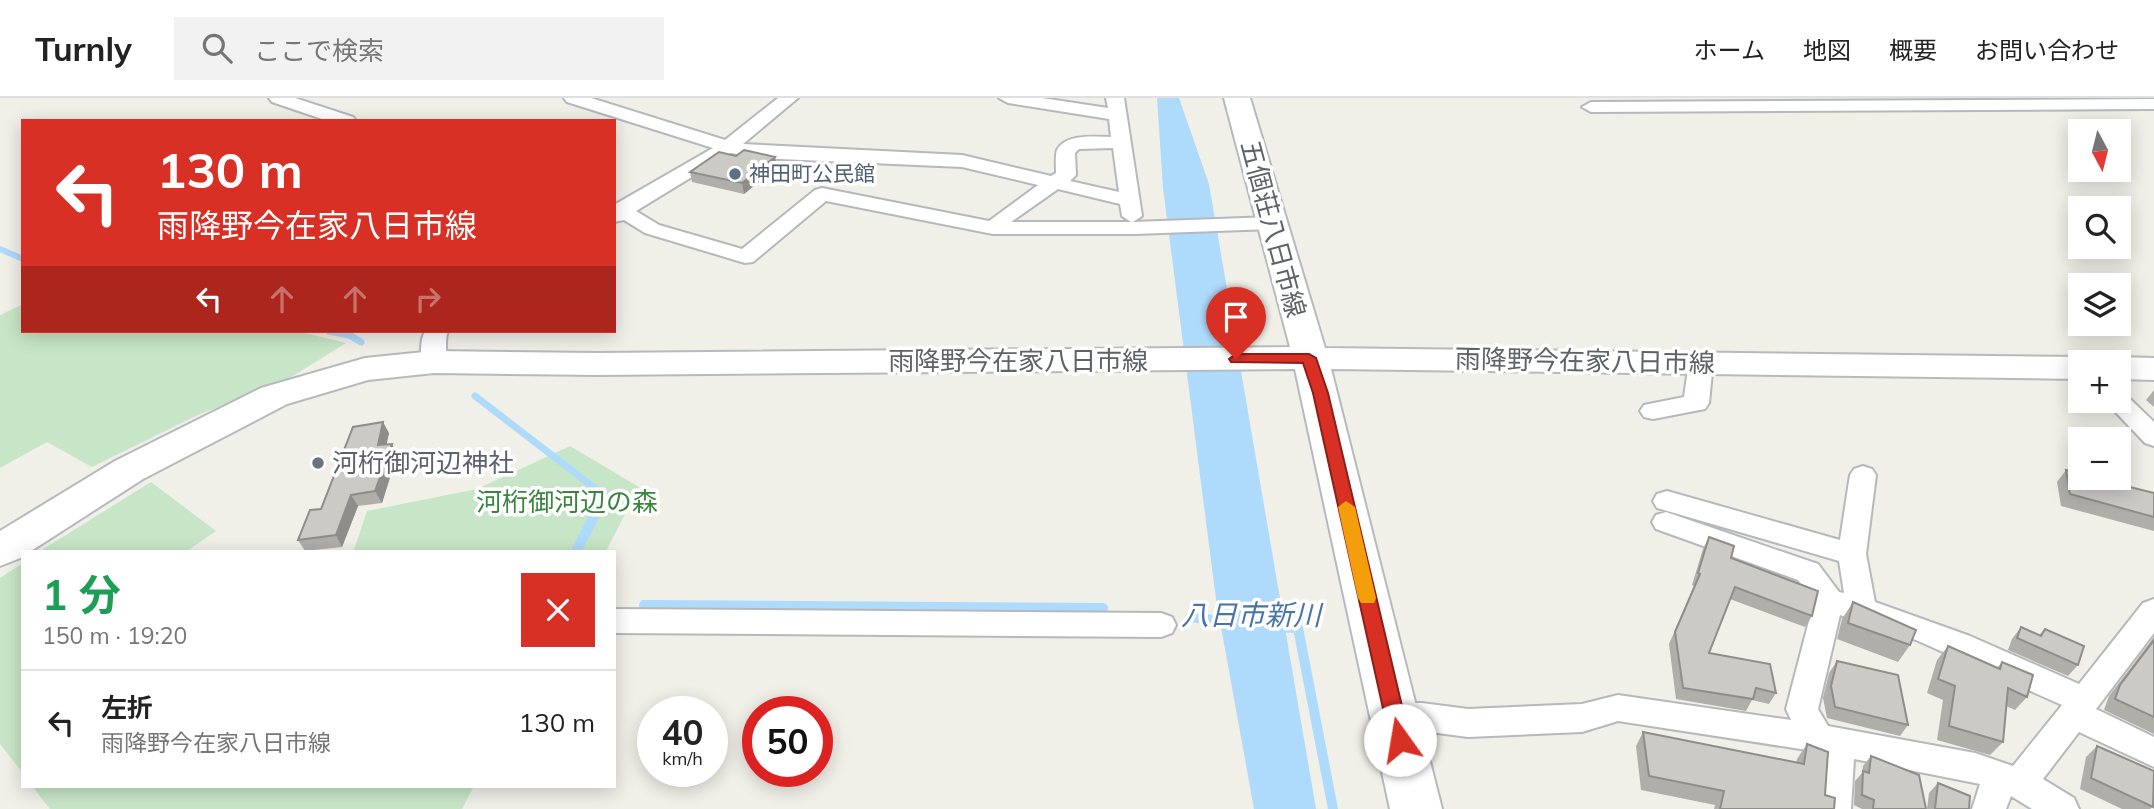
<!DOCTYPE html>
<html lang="ja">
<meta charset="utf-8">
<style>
body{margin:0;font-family:Mulish,"Noto Sans JP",sans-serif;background:#f2f2f2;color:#222;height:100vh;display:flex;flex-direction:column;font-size:26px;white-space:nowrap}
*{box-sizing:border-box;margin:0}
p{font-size:23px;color:#767676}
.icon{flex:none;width:38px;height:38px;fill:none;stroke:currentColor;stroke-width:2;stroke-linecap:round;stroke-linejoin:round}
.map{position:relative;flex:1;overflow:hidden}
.details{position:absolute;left:21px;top:452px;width:595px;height:238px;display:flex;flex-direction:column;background:#fff;border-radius:0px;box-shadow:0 4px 18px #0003}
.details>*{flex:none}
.top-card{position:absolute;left:21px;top:21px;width:595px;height:214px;border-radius:0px;box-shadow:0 4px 18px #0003;background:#d93025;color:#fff;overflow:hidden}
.needle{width:46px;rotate:173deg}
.buttons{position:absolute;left:2068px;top:21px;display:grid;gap:14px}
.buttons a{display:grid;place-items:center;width:63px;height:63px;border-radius:0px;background:#fff;box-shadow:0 4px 18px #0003;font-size:35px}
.speed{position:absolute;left:637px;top:598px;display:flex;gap:14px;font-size:35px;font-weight:700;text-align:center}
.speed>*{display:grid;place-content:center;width:91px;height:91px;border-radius:50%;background:#fff;box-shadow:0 4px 18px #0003;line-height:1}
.speed small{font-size:18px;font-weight:400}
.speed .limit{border:10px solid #d22;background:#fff;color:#111}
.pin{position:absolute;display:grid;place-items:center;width:60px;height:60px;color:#fff;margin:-72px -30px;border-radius:50% 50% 50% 0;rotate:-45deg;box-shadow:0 0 7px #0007}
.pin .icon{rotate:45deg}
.me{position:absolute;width:77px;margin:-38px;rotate:347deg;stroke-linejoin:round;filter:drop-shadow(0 0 5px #0008)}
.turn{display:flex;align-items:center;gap:24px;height:147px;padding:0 21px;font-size:32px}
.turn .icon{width:91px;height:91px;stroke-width:2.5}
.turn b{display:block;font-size:49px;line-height:60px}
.lanes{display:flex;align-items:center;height:66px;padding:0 21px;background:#0003;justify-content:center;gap:35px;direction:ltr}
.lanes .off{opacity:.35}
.round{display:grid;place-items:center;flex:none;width:74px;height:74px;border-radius:0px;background:#f2f2f2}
.overview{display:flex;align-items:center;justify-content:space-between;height:119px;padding:0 21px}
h1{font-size:42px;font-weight:700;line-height:52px;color:#1e9e55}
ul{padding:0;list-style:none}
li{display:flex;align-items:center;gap:21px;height:105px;padding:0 21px;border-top:2px solid #e0e0e0}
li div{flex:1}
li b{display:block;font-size:26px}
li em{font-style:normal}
header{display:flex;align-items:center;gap:42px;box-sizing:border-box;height:98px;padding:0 35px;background:#fff;border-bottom:2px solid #e0e0e0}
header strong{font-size:33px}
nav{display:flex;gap:38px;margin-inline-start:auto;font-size:24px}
.search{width:490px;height:63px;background:#f2f2f2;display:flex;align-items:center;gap:18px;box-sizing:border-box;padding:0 24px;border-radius:0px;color:#767676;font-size:26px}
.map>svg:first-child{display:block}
</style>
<header>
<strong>Turnly</strong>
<div class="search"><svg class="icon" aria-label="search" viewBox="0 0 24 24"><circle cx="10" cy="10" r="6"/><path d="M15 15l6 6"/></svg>ここで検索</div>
<nav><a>ホーム</a><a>地図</a><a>概要</a><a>お問い合わせ</a></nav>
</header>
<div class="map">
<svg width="2154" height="711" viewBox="0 0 2154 711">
<rect width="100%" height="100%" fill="#f0efe8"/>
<path fill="#c7e6c7" d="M 23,206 L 23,233 L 297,233 L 346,245 L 280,286 L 200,316 L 92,369 L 47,344 L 0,370 L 0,217 Z
M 570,348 L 639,389 L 606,453 L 347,453 L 354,452 L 367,413 L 477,391 Z
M 151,384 L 216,433 L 187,453 L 40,453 Z
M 23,465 L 23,675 L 0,646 L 0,480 Z
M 32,688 L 474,688 L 462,711 L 50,711 Z"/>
<path fill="#aedafb" d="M 1157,0 L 1179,0 L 1209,86 L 1316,711 L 1254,711 L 1216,501 L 1163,90 Z"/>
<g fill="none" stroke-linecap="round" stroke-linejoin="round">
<path stroke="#aedafb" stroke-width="6" d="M 0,151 L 23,161"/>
<path stroke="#aedafb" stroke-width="7" d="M 329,233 L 349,237 L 361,244
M 475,298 L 605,398 L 594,419"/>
<path stroke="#aedafb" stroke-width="10" d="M 576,453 L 595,417
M 644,507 L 1103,510
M 1190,519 L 1228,524
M 1276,529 L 1298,530 L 1333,711"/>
<g stroke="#b5b8bc" stroke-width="4">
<path id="minor" d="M 269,0 L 295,0 L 353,19 L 356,23 L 328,23 L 272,4 Z
M 564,0 L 591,0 L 725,42 L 778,0 L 798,0 L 743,46 L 962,57 L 1051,78 L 1056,75 C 1056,68 1055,58 1057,52 C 1066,35 1096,39 1111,39 L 1109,21 L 1008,5 L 999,0 L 1042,0 L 1108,10 L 1106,0 L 1124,0 L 1142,118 L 1133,124 L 1272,119 L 1279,121 L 1282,125 L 1279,129 L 1272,131 L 1135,136 L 993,136 L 826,103 L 753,164 L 745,165 L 645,135 L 624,122 L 614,124 L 614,107 L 713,50 L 567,4 ZM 1113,50 L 1119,94 L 1070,83 L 1076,77 L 1075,55 L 1079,51 ZM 731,55 L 758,60 L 962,69 L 1038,87 L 989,123 L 822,90 L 815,92 L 742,151 L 659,127 L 636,113 ZM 1058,91 L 1120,106 L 1122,118 L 1131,124 L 1011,124 Z
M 2154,1 L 2154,11 L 1591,14 L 1582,9 L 1591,4 Z
M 425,233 L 448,233 C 443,245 450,259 442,269 L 434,271 L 426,269 C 419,260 420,243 425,233 Z
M 1701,257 L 1709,259 L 1713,264 L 1709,305 L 1705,311 L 1653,321 L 1644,319 L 1640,313 L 1644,307 L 1684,299 L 1689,264 L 1693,259 Z
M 2119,296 L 2126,297 L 2154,324 L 2154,348 L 2145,345 L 2105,303 L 2119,303 Z
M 1863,368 L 1872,371 L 1876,377 L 1866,456 L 1875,504 L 1970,538 L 2079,586 L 2143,505 L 2154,501 L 2154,535 L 2096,611 L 2154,639 L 2154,669 L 2079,634 L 2043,681 L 2074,700 L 2079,711 L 2032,711 L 2011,698 L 2006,711 L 1972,711 L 1980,686 L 1854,661 L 1851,711 L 1817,711 L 1821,655 L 1807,652 L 1618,623 L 1582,634 L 1468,639 L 1422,633 L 1394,633 L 1382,629 L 1378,619 L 1382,609 L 1394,605 L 1422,605 L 1468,611 L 1582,606 L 1618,597 L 1791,622 L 1786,611 L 1814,504 L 1798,482 L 1656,431 L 1652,424 L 1656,417 L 1666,414 L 1818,466 L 1839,494 L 1844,495 L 1839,463 L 1657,410 L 1653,403 L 1657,396 L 1667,393 L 1840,442 L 1850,377 L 1854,371 ZM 1840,517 L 1916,542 L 2062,607 L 2013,668 L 1975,655 L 1828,628 L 1818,611 Z
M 614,511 L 1161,515 L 1172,519 L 1176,527 L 1172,535 L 1161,539 L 614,535 Z"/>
</g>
<g stroke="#b6babe" stroke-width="4">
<path id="secondary" d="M 1224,0 L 1250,0 L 1325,250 L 2081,259 L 2095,264 L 2081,264 L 2081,281 L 1331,271 L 1442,711 L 1390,711 L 1295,271 L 598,277 L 434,275 L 368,282 L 287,306 L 143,381 L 31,453 L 23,453 L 23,459 L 0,468 L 0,433 L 115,363 L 261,290 L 365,260 L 434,253 L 598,255 L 1290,249 Z
M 2119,259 L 2154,260 L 2154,282 L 2119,281 L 2119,264 L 2105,264 Z"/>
</g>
<use href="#minor" fill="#fff" fill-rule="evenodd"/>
<use href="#secondary" fill="#fff" fill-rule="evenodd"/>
</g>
<path fill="#afaea9" d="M 736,58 L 775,59 L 777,69 L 744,96 L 692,84 L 690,74 Z
M 2154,292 L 2154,309 L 2146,302 Z
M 389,335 L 386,346 L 392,346 L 397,357 L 382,405 L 358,408 L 342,449 L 305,453 L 298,442 Z
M 2066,372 L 2154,395 L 2154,433 L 2061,408 L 2057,384 Z
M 1709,439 L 1731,460 L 1812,518 L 1805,529 L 1730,501 L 1709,555 L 1776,595 L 1769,606 L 1752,602 L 1746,613 L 1676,601 L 1669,546 L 1694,488 L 1692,487 L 1703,451 Z
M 1853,504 L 1910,547 L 1898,564 L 1837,541 L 1842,521 Z
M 2021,529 L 2039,537 L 2045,531 L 2078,567 L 2068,578 L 2008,552 L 2012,541 Z
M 2154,539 L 2154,636 L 2104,612 L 2109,598 Z
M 1948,548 L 1997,570 L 2002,564 L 2027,599 L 2015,612 L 2006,608 L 2003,644 L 1990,657 L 1937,642 L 1943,602 L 1927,595 L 1937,562 Z
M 1837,563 L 1908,627 L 1900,638 L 1827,620 L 1823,600 L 1829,575 Z
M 1643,634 L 1796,665 L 1797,661 L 1807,646 L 1825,697 L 1834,711 L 1714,711 L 1715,707 L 1641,692 L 1636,648 Z
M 2097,648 L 2153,709 L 2150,711 L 2122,711 L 2080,691 L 2086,659 Z
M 1871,658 L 1926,711 L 1862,711 L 1854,707 L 1855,683 L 1862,675 L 1863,668 Z
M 1938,685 L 1969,711 L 1927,711 L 1929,695 Z"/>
<path fill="#8f8d8a" d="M 775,59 L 777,69 L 744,96 L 742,85 Z
M 383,324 L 389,335 L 384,359 L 378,347 Z
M 392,346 L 397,357 L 382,405 L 375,393 Z
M 351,397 L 358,408 L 342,449 L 336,437 Z"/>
<path fill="#cccac5" stroke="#8f8d8a" stroke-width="2" d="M 744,52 L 775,59 L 742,85 L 690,74 L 719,54 L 736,58 Z
M 383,324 L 378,347 L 392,346 L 375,393 L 351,397 L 336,437 L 298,442 L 310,412 L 321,411 L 353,329 Z
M 2066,372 L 2081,376 L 2081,380 L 2094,380 L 2154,395 L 2154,419 L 2070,396 Z
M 1709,439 L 1734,448 L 1731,460 L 1818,493 L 1812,518 L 1735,489 L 1709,555 L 1770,566 L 1776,595 L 1756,590 L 1753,601 L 1683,590 L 1675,534 L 1700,476 L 1698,475 Z
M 1853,504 L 1916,532 L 1910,547 L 1848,525 Z
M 2021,529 L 2041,538 L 2045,531 L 2084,548 L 2078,567 L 2017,540 Z
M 2154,542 L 2154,619 L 2115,601 L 2120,587 Z
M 1948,548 L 2000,571 L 2002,564 L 2033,577 L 2027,599 L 2008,590 L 2003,644 L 1949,628 L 1955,588 L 1938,581 Z
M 1837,563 L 1898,577 L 1908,627 L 1835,609 L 1831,588 Z
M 1643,634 L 1804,666 L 1807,646 L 1828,654 L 1825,697 L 1835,700 L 1834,711 L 1720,711 L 1724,693 L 1649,678 Z
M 2097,648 L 2154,673 L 2153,709 L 2091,680 Z
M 1871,658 L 1919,677 L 1926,711 L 1873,711 L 1874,702 L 1862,697 L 1863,673 L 1869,675 Z
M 1938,685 L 1970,698 L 1969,711 L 1935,711 Z"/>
<path fill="#d93025" stroke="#8d1f18" stroke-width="2" d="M 1236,256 L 1309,256 L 1316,260 L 1328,295 L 1410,642 L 1407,648 L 1400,650 L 1393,648 L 1390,642 L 1313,295 L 1303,265 L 1231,264 L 1229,261 Z"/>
<path fill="#f59e0b" d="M 1346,403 L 1355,409 L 1376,500 L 1374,505 L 1361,505 L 1358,500 L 1338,409 Z"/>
<circle fill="#5c6f8a" stroke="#fff" stroke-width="2.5" cx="735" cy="76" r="7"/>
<circle fill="#6b7280" stroke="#fff" stroke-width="2.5" cx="318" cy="365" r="7"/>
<g text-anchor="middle" stroke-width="7" stroke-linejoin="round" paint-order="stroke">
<g font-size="21" fill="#4e5e75" stroke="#fff" text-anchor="start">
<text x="749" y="83">神田町公民館</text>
</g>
<g font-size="26" fill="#5f6367" stroke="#fff">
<text transform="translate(1273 131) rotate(75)" y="9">五個荘八日市線</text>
<text x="1018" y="272">雨降野今在家八日市線</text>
<text transform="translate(1585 263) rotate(1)" y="9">雨降野今在家八日市線</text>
</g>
<g font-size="26" fill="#5b616d" stroke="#fff" text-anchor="start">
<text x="332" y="374">河桁御河辺神社</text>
</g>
<g font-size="26" fill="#3a843e" stroke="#fff">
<text x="567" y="413">河桁御河辺の森</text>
</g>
<g font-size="28" font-style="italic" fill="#4775a5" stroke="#fff">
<text x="1251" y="527">八日市新川</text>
</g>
</g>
</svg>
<div class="buttons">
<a><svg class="needle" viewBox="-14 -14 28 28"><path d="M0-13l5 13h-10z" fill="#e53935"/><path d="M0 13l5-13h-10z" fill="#767676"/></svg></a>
<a><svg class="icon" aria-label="search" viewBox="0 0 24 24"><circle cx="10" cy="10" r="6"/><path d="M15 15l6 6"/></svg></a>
<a><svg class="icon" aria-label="layers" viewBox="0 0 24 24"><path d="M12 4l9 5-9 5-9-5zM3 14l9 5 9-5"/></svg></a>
<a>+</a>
<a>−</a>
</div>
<div class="speed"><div>40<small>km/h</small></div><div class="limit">50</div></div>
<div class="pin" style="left:1236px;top:261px;background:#d93025"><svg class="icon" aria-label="arrive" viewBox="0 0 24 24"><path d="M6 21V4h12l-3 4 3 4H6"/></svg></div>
<svg class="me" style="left:1400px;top:642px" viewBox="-20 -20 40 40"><circle r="19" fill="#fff"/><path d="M0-13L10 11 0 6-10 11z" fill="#d93025"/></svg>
<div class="top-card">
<div class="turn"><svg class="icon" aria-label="left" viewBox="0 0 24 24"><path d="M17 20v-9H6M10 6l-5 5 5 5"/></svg><div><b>130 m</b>雨降野今在家八日市線</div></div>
<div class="lanes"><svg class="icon" aria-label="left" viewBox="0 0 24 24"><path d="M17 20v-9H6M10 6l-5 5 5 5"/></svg><svg class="icon off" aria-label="ahead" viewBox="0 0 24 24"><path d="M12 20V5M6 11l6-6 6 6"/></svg><svg class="icon off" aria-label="ahead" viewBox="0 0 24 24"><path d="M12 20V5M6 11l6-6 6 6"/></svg><svg class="icon off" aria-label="right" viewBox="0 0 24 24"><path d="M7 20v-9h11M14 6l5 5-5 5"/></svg></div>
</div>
<section class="details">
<div class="overview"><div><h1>1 分</h1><p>150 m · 19:20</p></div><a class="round" style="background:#d93025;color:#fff"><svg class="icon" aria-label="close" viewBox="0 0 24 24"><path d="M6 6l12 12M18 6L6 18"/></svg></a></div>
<ul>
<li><svg class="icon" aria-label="left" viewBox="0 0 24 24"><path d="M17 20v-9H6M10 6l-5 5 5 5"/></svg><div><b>左折</b><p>雨降野今在家八日市線</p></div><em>130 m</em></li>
</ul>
</section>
</div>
